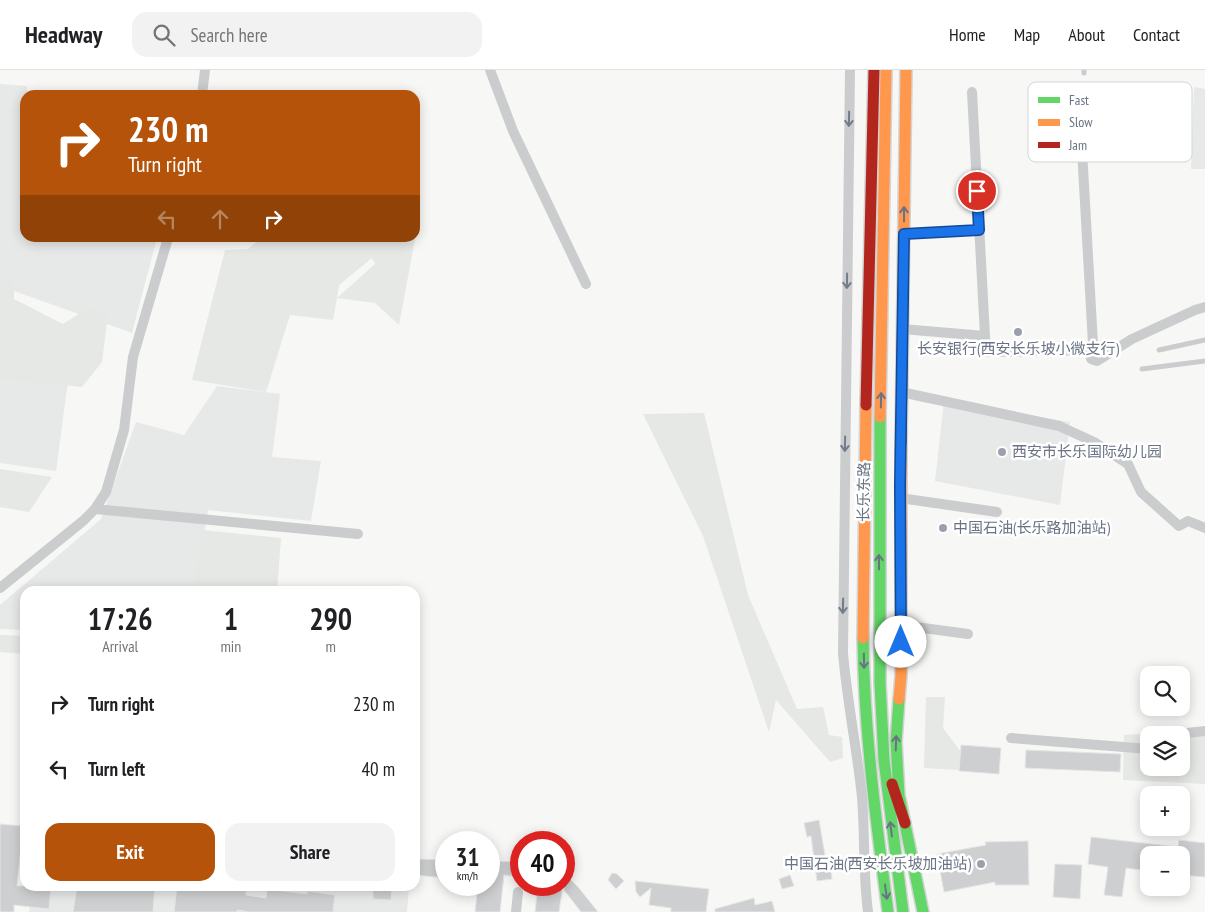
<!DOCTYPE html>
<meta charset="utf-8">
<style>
body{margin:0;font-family:"PT Sans Narrow","Noto Sans SC",sans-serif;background:#f2f2f2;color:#202124;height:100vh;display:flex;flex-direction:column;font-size:19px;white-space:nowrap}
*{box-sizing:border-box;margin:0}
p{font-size:16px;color:#757577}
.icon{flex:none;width:28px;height:28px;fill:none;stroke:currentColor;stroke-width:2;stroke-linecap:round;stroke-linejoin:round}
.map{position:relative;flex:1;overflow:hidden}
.details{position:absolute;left:20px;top:516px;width:400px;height:305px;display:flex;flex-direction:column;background:#fff;border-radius:15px;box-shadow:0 2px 12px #0003}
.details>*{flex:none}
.top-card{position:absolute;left:20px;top:20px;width:400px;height:152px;border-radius:15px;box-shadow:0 2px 12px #0003;background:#b45309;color:#fff;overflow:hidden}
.fabs{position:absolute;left:1140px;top:596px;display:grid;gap:10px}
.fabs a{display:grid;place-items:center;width:50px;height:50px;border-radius:10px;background:#fff;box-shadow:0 2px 12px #0003;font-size:25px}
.speed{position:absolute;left:435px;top:761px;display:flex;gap:10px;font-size:25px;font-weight:700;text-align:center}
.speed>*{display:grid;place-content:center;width:65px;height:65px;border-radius:50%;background:#fff;box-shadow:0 2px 12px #0003;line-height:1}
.speed small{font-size:12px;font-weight:400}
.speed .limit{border:8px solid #d22;background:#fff;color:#111}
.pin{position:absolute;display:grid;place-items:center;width:42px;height:42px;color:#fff;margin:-21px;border:2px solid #fff;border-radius:50%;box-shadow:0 1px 5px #0007}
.me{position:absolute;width:55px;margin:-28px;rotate:0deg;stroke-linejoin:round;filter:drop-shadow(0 0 4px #0008)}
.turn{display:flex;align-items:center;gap:18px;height:105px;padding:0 25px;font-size:22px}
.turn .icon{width:65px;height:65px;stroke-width:2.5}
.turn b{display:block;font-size:35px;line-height:42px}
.lanes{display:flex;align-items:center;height:48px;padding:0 25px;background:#0003;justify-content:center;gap:25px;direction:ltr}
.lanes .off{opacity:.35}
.eta{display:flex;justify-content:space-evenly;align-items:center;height:85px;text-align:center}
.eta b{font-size:30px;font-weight:600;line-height:35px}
.button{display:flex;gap:10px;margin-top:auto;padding:10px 25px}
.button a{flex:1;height:58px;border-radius:15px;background:#b45309;color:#fff;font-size:20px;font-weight:600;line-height:58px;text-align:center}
.button a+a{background:#f2f2f2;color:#202124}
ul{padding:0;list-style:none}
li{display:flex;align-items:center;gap:15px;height:65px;padding:0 25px}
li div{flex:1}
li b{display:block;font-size:19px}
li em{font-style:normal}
header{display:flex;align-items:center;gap:30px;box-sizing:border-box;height:70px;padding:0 25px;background:#fff;border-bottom:1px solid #e0e0e0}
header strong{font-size:24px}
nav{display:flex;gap:28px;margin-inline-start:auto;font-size:18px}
.search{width:350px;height:45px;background:#f2f2f2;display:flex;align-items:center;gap:12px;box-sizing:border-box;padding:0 18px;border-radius:15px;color:#757577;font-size:19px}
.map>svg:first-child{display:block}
</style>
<header>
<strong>Headway</strong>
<div class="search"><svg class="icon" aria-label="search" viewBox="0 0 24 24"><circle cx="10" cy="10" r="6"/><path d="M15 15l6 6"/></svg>Search here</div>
<nav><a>Home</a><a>Map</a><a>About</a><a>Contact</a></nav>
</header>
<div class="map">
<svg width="1205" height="842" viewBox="0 0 1205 842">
<rect width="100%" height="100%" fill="#f7f7f6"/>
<path fill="#e7e8e8" d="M 0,14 L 27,16 L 27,25 L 25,25 L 24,54 L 25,168 L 157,168 L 132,263 L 0,216 Z
M 1194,17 L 1205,19 L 1205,99 L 1191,99 Z
M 0,300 L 69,303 L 56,401 L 0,393 Z
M 217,316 L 280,324 L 272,387 L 321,391 L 311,451 L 208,440 L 195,521 L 25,521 L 25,560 L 0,559 L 0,535 L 101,449 L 136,352 L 184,365 Z
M 944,331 L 1070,352 L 1060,435 L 935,411 Z
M 32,816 L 409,816 L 407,842 L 29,842 Z"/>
<path fill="#e5e8e4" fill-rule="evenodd" d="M 415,153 L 418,153 L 399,255 L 375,233 L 337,228 L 333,250 L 290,245 L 266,322 L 192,310 L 225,180 L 248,179 L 261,168 L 415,168 ZM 372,188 L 375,194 L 337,228 L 339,215 Z
M 0,206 L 14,213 L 14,229 L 63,254 L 88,238 L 108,244 L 102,292 L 82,317 L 0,308 Z
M 704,343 L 748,525 L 797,639 L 823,637 L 829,665 L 842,667 L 843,688 L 830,692 L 776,630 L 769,662 L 703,466 L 643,344 Z
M 0,399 L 52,407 L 29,442 L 0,437 Z
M 203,460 L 281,468 L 277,521 L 193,521 Z
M 0,565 L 25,566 L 25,584 L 0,582 Z
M 926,627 L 945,627 L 943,658 L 961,682 L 959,700 L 924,698 Z
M 1205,661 L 1205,714 L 1123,710 L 1124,665 ZM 1149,665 L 1181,665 L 1181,698 L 1149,698 Z"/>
<path fill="#cecfd0" stroke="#e6e6e6" d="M 961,675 L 1001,678 L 999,704 L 959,701 Z
M 1026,680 L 1121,684 L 1120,702 L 1025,698 Z
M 819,750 L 826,791 L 830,790 L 832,809 L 817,811 L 811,766 L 807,767 L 804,753 Z
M 0,754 L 23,756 L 17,816 L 51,816 L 49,839 L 14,835 L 14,842 L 0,842 Z
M 1091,767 L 1178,777 L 1179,770 L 1205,773 L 1205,807 L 1181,805 L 1181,785 L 1149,785 L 1149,801 L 1126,798 L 1122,827 L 1104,825 L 1108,797 L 1088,794 Z
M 1028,771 L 1029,815 L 995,815 L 995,812 L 944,822 L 937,784 L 986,775 L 985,772 Z
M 415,789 L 446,790 L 446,808 L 415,805 Z
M 489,791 L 520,792 L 521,807 L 504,805 L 500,842 L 475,842 L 478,815 L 489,815 Z
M 1055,794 L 1082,795 L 1080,829 L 1053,827 Z
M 564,803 L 579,818 L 598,842 L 581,842 L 564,820 Z
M 612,803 L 617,804 L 624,811 L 616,819 L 608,810 Z
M 790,805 L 794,816 L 782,819 L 779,809 Z
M 635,811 L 709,819 L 706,842 L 671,842 L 671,838 L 649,835 L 651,818 L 640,827 L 636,822 Z
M 538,815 L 563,815 L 559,842 L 535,842 Z
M 77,816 L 155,816 L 153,842 L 73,842 Z
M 177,816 L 226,816 L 240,818 L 240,820 L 246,820 L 246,825 L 266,828 L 267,819 L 307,824 L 307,821 L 335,825 L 333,842 L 250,842 L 237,840 L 237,842 L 174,842 Z
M 373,816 L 392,816 L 391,830 L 373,829 Z
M 754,828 L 755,835 L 772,831 L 775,842 L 715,842 L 715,839 Z"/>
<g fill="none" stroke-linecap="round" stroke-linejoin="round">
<g stroke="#d4d4d5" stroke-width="14">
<path id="fast" d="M 880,347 L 880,613 L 884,690 L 903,842
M 863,568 C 864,660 876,751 888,842
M 899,629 L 896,672 L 899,725 L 923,842"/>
</g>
<g stroke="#d4d4d5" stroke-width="14">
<path id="slow" d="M 903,221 L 906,0
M 880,347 L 886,0
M 863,568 L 866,335
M 899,629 L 901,606 L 901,373"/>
</g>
<g stroke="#d4d4d5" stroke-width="14">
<path id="jam" d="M 866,335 L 874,0
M 901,373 L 903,221
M 892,714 L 905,753"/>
</g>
<path stroke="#cbcccd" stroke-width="5" d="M 1084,3 L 1084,0
M 1159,280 L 1205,270
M 1142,299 L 1205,291"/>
<path stroke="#cbcccd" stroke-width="10" d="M 490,0 L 513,61 L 586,214
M 850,0 L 843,583 C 847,631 857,679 862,727 C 865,765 863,804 868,842
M 972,22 L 985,266
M 202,25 L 205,0
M 904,164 L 979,160
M 902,259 L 985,266 L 986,282 L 1089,280 L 1093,274 L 1079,27
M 1089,280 L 1091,289 L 1097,291 L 1132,269 L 1195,240 L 1205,237
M 901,322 L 1059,356 L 1094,372 L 1128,394 L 1141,422 L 1179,456 L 1188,451 L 1205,458
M 900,428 L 997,442
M 95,439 L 358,464
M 0,518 L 83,451 L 95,439 L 106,422 L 124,360 L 133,287 L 168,168
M 901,555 L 968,564
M 1011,668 L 1149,679
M 1181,678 L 1187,663 L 1205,661
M 516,842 L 518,822"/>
<use href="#fast" stroke="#63d668" stroke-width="11"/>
<use href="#slow" stroke="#ff974d" stroke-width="11"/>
<use href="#jam" stroke="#b3261e" stroke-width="11"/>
</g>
<defs><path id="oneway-shaft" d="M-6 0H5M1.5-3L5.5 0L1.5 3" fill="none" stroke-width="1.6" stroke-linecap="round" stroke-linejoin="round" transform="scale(1.25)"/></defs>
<g stroke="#737c8b">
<use href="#oneway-shaft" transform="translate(849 49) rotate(91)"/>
<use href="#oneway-shaft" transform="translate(847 211) rotate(91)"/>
<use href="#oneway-shaft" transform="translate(845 374) rotate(91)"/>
<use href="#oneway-shaft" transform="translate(843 536) rotate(91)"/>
</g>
<g stroke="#697384">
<use href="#oneway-shaft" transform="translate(904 144) rotate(-90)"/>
<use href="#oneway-shaft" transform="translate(881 330) rotate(-89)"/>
<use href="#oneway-shaft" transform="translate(879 492) rotate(-90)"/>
<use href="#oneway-shaft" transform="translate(864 591) rotate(89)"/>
<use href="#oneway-shaft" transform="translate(896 673) rotate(-88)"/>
<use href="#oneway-shaft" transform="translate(891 759) rotate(-97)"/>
<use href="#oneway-shaft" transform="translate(886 822) rotate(82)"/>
</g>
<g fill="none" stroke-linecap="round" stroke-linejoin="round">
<g stroke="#114b97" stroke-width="12">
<path id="route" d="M 901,572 L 900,416 L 904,164 L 979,160 L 977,121"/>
</g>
<use href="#route" stroke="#1a73e8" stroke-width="9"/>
</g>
<g fill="#9ba1ac" stroke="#fff" stroke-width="2">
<circle cx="1018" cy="262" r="5"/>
<circle cx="1002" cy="382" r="5"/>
<circle cx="943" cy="458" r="5"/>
<circle cx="981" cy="794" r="5"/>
</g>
<g text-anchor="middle" stroke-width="5" stroke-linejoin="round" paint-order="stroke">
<g font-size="15" fill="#697384" stroke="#fff" text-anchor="start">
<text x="1018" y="284" text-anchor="middle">长安银行(西安长乐坡小微支行)</text>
<text x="1012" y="387">西安市长乐国际幼儿园</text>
<text x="953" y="463">中国石油(长乐路加油站)</text>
<text x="971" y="799" text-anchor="end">中国石油(西安长乐坡加油站)</text>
</g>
<g font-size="15" fill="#697384" stroke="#fff">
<text transform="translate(864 422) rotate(-89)" y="5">长乐东路</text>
</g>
</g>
<rect x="1028" y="12" width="164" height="80" rx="8" fill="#fff" stroke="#d2d5da" stroke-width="1"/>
<rect x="1038" y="27" width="22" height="6" fill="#63d668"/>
<rect x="1038" y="49" width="22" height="7" fill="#ff974d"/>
<rect x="1038" y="72" width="22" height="6" fill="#b3261e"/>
<g font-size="14" fill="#697384">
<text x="1069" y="35">Fast</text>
<text x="1069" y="57">Slow</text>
<text x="1069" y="80">Jam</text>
</g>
</svg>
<div class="fabs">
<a><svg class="icon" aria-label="search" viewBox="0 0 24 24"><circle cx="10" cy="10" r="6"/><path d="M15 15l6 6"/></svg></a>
<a><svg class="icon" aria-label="layers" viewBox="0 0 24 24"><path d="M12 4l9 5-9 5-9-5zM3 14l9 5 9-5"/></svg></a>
<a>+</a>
<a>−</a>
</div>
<div class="speed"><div>31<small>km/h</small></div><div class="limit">40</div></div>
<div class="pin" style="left:977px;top:121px;background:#d93025"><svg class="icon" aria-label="arrive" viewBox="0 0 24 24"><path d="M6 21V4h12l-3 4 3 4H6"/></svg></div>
<svg class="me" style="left:901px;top:572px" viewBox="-20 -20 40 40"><circle r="19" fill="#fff"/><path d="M0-13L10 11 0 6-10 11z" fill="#1a73e8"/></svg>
<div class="top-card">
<div class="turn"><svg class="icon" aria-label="right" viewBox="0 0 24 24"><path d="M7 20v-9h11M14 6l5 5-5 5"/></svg><div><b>230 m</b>Turn right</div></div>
<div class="lanes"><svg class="icon off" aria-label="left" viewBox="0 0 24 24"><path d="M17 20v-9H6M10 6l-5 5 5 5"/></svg><svg class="icon off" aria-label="ahead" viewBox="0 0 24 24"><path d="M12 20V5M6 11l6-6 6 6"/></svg><svg class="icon" aria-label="right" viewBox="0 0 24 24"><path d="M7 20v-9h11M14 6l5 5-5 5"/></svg></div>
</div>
<section class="details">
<div class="eta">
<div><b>17:26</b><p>Arrival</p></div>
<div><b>1</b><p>min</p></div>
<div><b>290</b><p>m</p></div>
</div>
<ul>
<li><svg class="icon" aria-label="right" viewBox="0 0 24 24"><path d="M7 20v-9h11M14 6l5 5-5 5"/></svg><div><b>Turn right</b></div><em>230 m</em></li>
<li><svg class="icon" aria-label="left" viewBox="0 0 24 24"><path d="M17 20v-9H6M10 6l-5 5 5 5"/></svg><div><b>Turn left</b></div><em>40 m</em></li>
</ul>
<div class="button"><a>Exit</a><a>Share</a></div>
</section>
</div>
